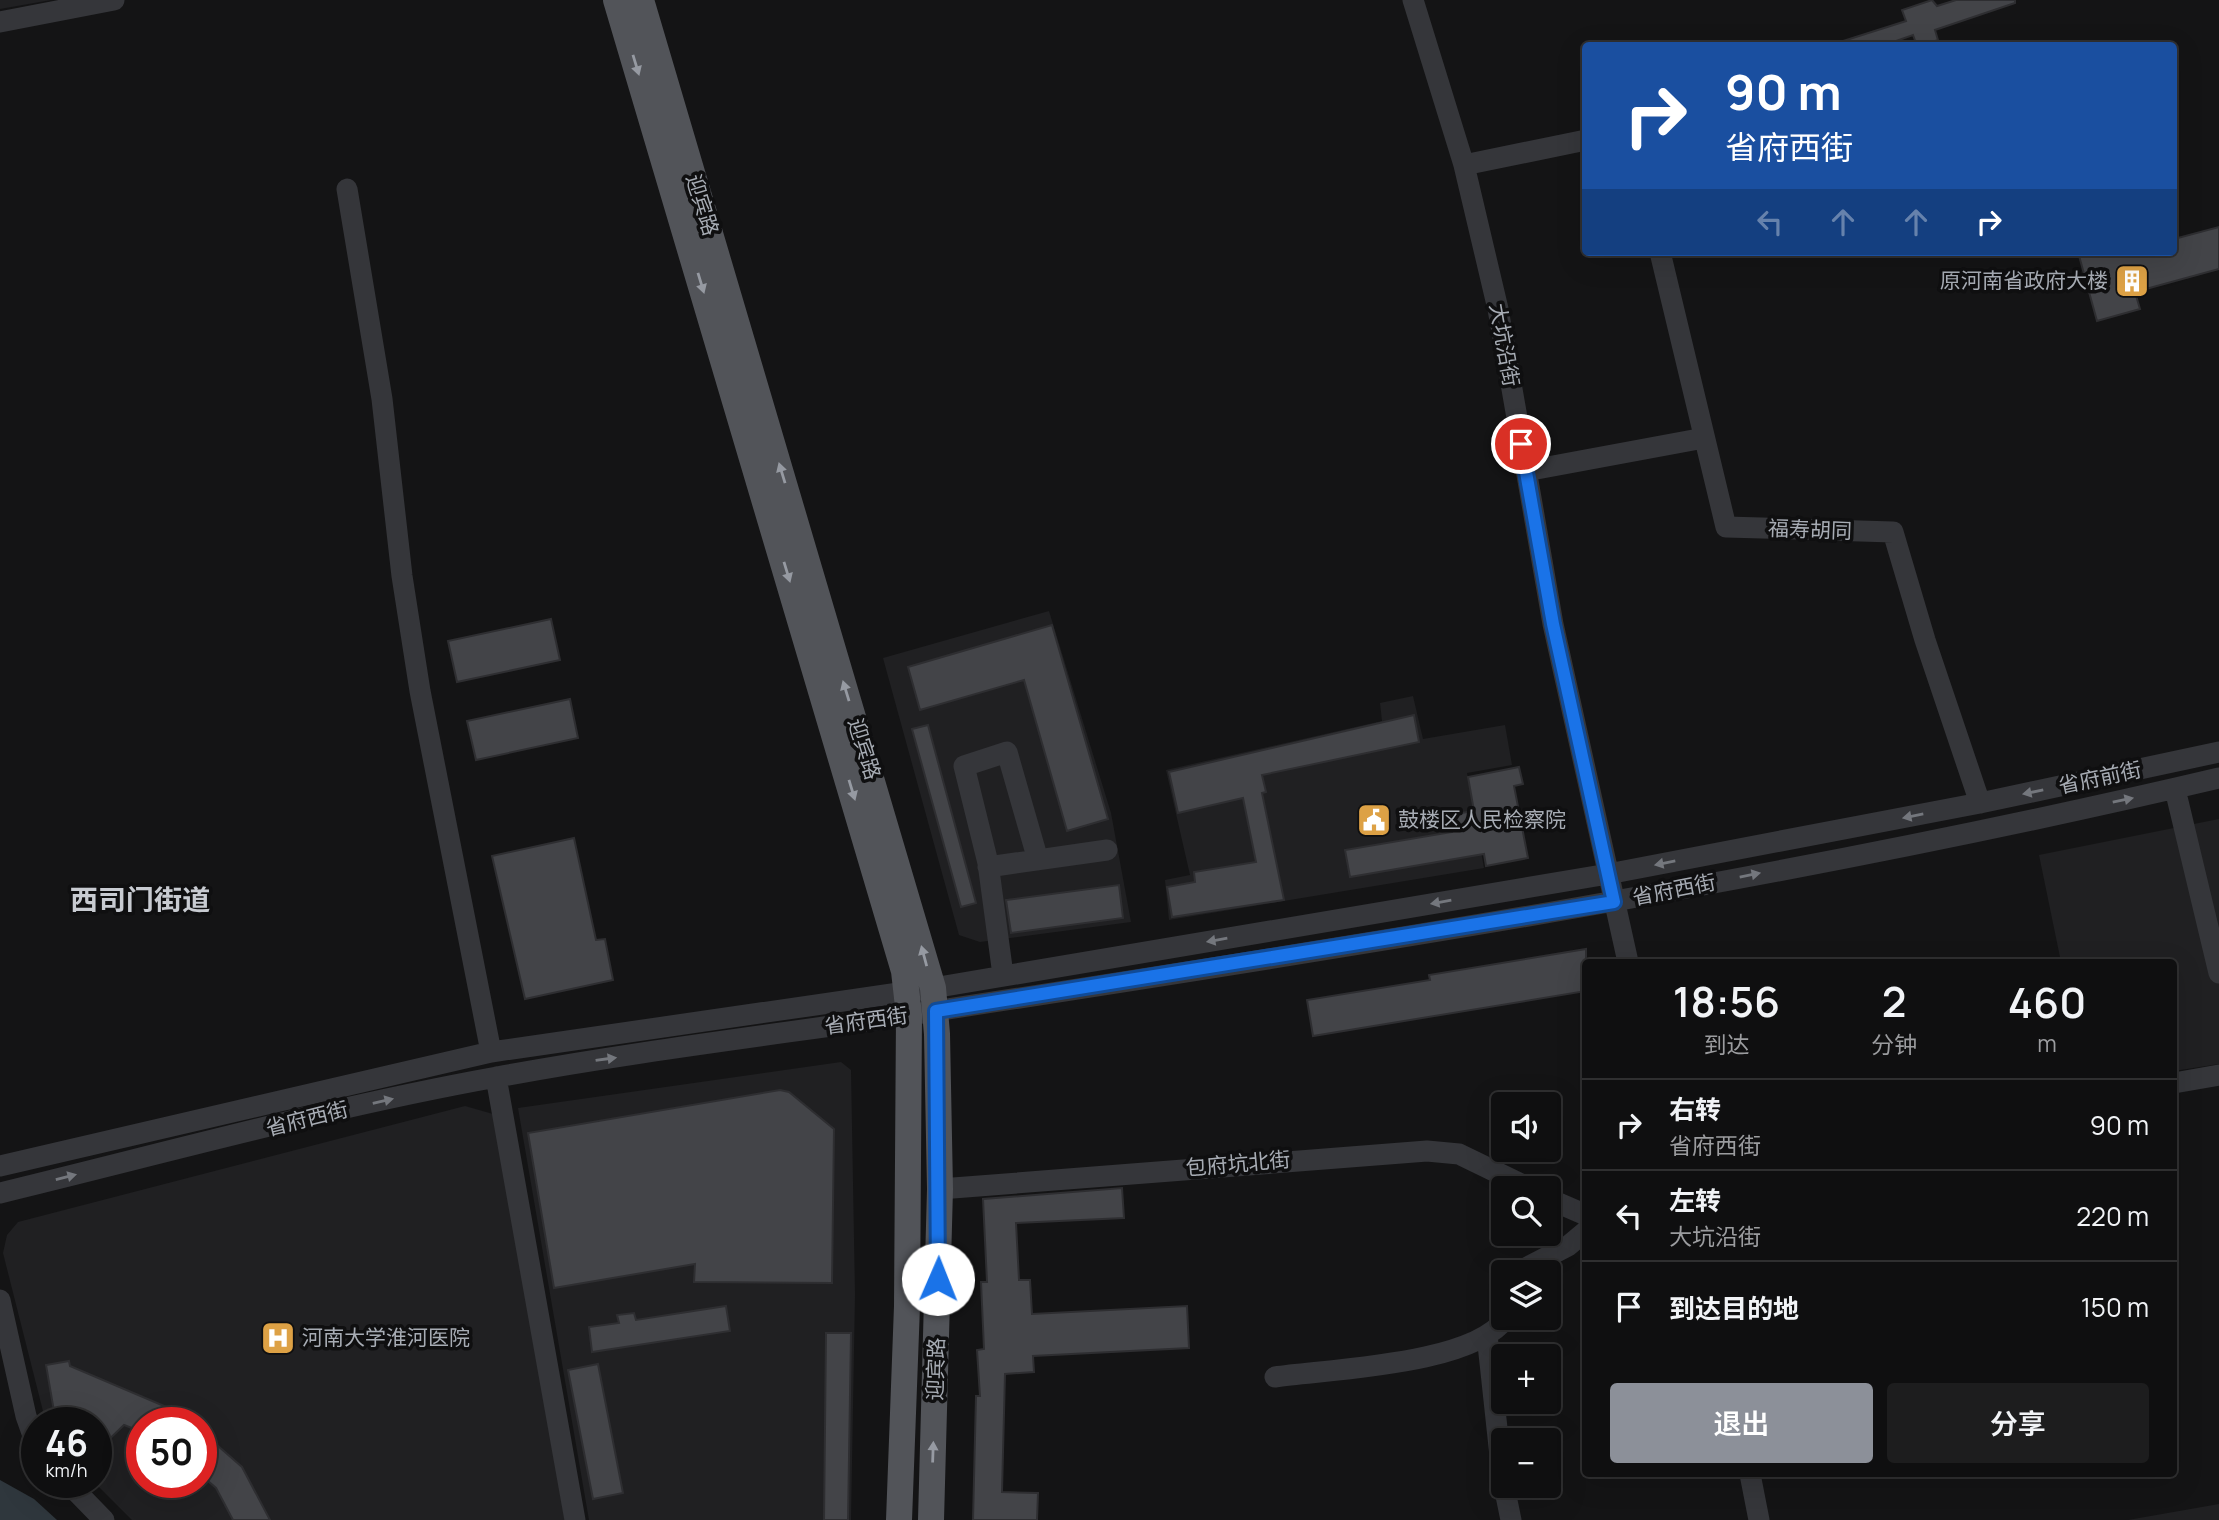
<!DOCTYPE html>
<html lang="zh">
<meta charset="utf-8">
<style>
body{margin:0;font-family:Manrope,"Noto Sans SC",sans-serif;background:#1d1d1e;color:#f1f3f6;height:100vh;display:flex;flex-direction:column;font-size:26px;white-space:nowrap}
*{box-sizing:border-box;margin:0}
p{font-size:23px;color:#9b9c9f}
.icon{flex:none;width:38px;height:38px;fill:none;stroke:currentColor;stroke-width:2;stroke-linecap:round;stroke-linejoin:round}
.map{position:relative;flex:1;overflow:hidden}
.side{position:absolute;left:1582px;top:959px;width:595px;height:518px;display:flex;flex-direction:column;background:#0f0f10;border-radius:7px;box-shadow:0 7px 28px #0002,0 0 0 2px #2f2f30}
.side>*{flex:none}
.hud{position:absolute;left:1582px;top:42px;width:595px;height:214px;border-radius:7px;box-shadow:0 7px 28px #0002,0 0 0 2px #2f2f30;background:#1a4fa0;color:#fff;overflow:hidden}
.controls{position:absolute;left:1491px;top:1092px;display:grid;gap:14px}
.controls a{display:grid;place-items:center;width:70px;height:70px;border-radius:7px;background:#0f0f10;box-shadow:0 7px 28px #0002,0 0 0 2px #2f2f30;font-size:35px}
.speed{position:absolute;left:21px;top:1407px;display:flex;gap:14px;font-size:35px;font-weight:700;text-align:center}
.speed>*{display:grid;place-content:center;width:91px;height:91px;border-radius:50%;background:#0f0f10;box-shadow:0 7px 28px #0002,0 0 0 2px #2f2f30;line-height:1}
.speed small{font-size:18px;font-weight:400}
.speed .limit{border:10px solid #d22;background:#fff;color:#111}
.pin{position:absolute;display:grid;place-items:center;width:60px;height:60px;color:#fff;margin:-30px;border:4px solid #fff;border-radius:50%;box-shadow:0 2px 7px #0007}
.me{position:absolute;width:77px;margin:-38px;rotate:1deg;stroke-linejoin:round;filter:drop-shadow(0 0 5px #0008)}
.turn{display:flex;align-items:center;gap:24px;height:147px;padding:0 28px;font-size:32px}
.turn .icon{width:91px;height:91px;stroke-width:2.5}
.turn b{display:block;font-size:49px;line-height:60px}
.lanes{display:flex;align-items:center;height:66px;padding:0 28px;background:#0003;justify-content:center;gap:35px;direction:ltr}
.lanes .off{opacity:.35}
.eta{display:flex;justify-content:space-evenly;align-items:center;height:119px;text-align:center}
.eta b{font-size:42px;font-weight:600;line-height:49px}
.button{display:flex;gap:14px;margin-top:auto;padding:14px 28px}
.button a{flex:1;height:80px;border-radius:7px;background:#8c9099;color:#fff;font-size:28px;font-weight:600;line-height:80px;text-align:center}
.button a+a{background:#1d1d1e;color:#f1f3f6}
ul{padding:0;list-style:none}
li{display:flex;align-items:center;gap:21px;height:91px;padding:0 28px;border-top:2px solid #2f2f30}
li div{flex:1}
li b{display:block;font-size:26px}
li em{font-style:normal}
.map>svg:first-child{display:block}
</style>
<div class="map">
<svg width="2219" height="1520" viewBox="0 0 2219 1520">
<rect width="100%" height="100%" fill="#141415"/>
<path fill="#202022" fill-rule="evenodd" d="M 0,0 L 51,0 L 0,9 Z
M 1049,611 L 1111,813 L 1131,922 L 980,942 L 959,935 L 883,658 Z
M 1413,696 L 1423,739 L 1505,725 L 1512,765 L 1467,773 L 1484,868 L 1169,920 L 1165,880 L 1190,875 L 1166,770 L 1382,721 L 1380,703 Z
M 2219,819 L 2219,1064 L 2174,1071 L 2174,962 L 2061,962 L 2039,855 Z
M 841,1062 L 851,1070 L 855,1294 L 851,1520 L 589,1520 L 518,1108 Z
M 465,1106 L 493,1114 L 565,1520 L 132,1520 L 94,1482 L 96,1423 L 46,1423 L 3,1253 L 7,1235 L 18,1222 ZM 142,1423 L 201,1423 L 201,1482 L 142,1482 Z
M 2219,1504 L 2219,1520 L 2128,1520 Z"/>
<path fill="#2f373d" d="M 0,1480 L 34,1499 L 57,1520 L 0,1520 Z"/>
<path fill="#434448" stroke="#2e2e31" stroke-width="2" d="M 1932,0 L 1937,6 L 1956,0 L 2015,0 L 2015,3 L 1935,30 L 1938,40 L 1921,46 L 1917,46 L 1913,35 L 1882,46 L 1840,46 L 1840,42 L 1906,21 L 1902,10 Z
M 2219,227 L 2219,269 L 2135,292 L 2140,309 L 2097,321 L 2078,252 L 2174,252 L 2174,239 Z
M 551,619 L 560,660 L 457,682 L 448,641 Z
M 1052,625 L 1108,819 L 1067,831 L 1024,680 L 920,710 L 908,667 Z
M 570,699 L 578,738 L 476,760 L 467,721 Z
M 1414,715 L 1419,742 L 1262,775 L 1266,792 L 1262,793 L 1284,900 L 1172,917 L 1167,887 L 1195,882 L 1194,872 L 1256,862 L 1243,798 L 1178,813 L 1169,772 Z
M 928,725 L 976,903 L 961,907 L 912,729 Z
M 1519,767 L 1523,784 L 1514,786 L 1528,858 L 1486,866 L 1484,854 L 1350,877 L 1345,850 L 1452,832 L 1449,815 L 1474,811 L 1468,777 Z
M 574,838 L 596,940 L 605,939 L 613,980 L 525,999 L 492,856 Z
M 1119,885 L 1123,918 L 1011,933 L 1006,900 Z
M 1586,949 L 1586,991 L 1313,1036 L 1307,1000 L 1430,980 L 1429,975 Z
M 780,1090 L 789,1092 L 834,1129 L 832,1283 L 694,1282 L 695,1264 L 554,1288 L 528,1133 Z
M 1122,1188 L 1124,1218 L 1016,1223 L 1019,1280 L 1030,1280 L 1032,1314 L 1187,1306 L 1189,1348 L 1033,1356 L 1034,1372 L 1005,1374 L 1002,1492 L 1038,1493 L 1037,1520 L 973,1520 L 976,1396 L 980,1396 L 977,1350 L 984,1349 L 981,1282 L 987,1282 L 983,1199 Z
M 726,1306 L 730,1331 L 592,1352 L 589,1327 L 619,1323 L 617,1315 L 634,1313 L 636,1320 Z
M 826,1333 L 851,1333 L 848,1520 L 824,1520 Z
M 69,1361 L 70,1366 L 204,1423 L 142,1423 L 142,1432 L 124,1425 L 96,1452 L 96,1423 L 56,1423 L 46,1365 Z
M 598,1364 L 623,1493 L 593,1499 L 568,1370 Z
M 201,1431 L 242,1467 L 270,1520 L 233,1520 L 216,1488 L 201,1475 Z"/>
<g fill="none" stroke-linecap="round" stroke-linejoin="round">
<path stroke="#35363a" stroke-width="21" d="M 1413,0 L 1464,165 L 1498,309 L 1553,624 L 1628,962
M 0,22 L 114,0
M 1464,165 L 1586,140
M 347,189 L 382,399 L 402,576 L 420,691 L 491,1052
M 1660,252 L 1726,527 L 1893,532 L 1925,640 L 1980,803
M 1526,471 L 1704,438
M 2175,789 L 2219,973
M 988,867 L 1107,850
M 1003,975 L 988,863 L 964,766 L 1007,752 L 1038,860
M 496,1077 L 575,1520
M 2174,1083 L 2219,1075
M 0,1166 L 491,1052 L 933,988 L 1608,874 L 1980,803 L 2219,752
M 940,1189 L 1427,1151 L 1459,1154 L 1529,1188
M 0,1193 C 165,1153 330,1107 497,1077 C 642,1050 789,1033 935,1011 C 1365,945 1795,878 2219,778
M 1549,1199 L 1586,1215
M 1518,1272 L 1568,1246 L 1586,1231
M 0,1300 L 26,1416 L 37,1447
M 1487,1335 L 1503,1484
M 1275,1377 C 1331,1369 1473,1365 1506,1318
M 1750,1474 L 1759,1520
M 67,1482 L 104,1520
M 1504,1486 L 1511,1520"/>
<path stroke="#525459" stroke-width="26" d="M 616,0 L 904,971 L 909,1015 L 907,1306 L 899,1520
M 641,0 L 933,988 L 937,1034 L 940,1189 L 931,1520"/>
</g>
<defs><path id="oneway-solid" d="M-6-.8H1V-3.2L6.5 0L1 3.2V.8H-6Z" transform="scale(1.75)"/></defs>
<g fill="#969aa2">
<use href="#oneway-solid" transform="translate(636 65) rotate(73)"/>
<use href="#oneway-solid" transform="translate(701 283) rotate(73)"/>
<use href="#oneway-solid" transform="translate(782 473) rotate(-107)"/>
<use href="#oneway-solid" transform="translate(787 572) rotate(73)"/>
<use href="#oneway-solid" transform="translate(846 691) rotate(-107)"/>
<use href="#oneway-solid" transform="translate(852 790) rotate(73)"/>
<use href="#oneway-solid" transform="translate(924 956) rotate(-105)"/>
<use href="#oneway-solid" transform="translate(933 1452) rotate(-88)"/>
</g>
<g fill="#74777d">
<use href="#oneway-solid" transform="translate(2033 792) rotate(168)"/>
<use href="#oneway-solid" transform="translate(2123 800) rotate(-12)"/>
<use href="#oneway-solid" transform="translate(1913 816) rotate(169)"/>
<use href="#oneway-solid" transform="translate(1665 863) rotate(169)"/>
<use href="#oneway-solid" transform="translate(1750 875) rotate(-11)"/>
<use href="#oneway-solid" transform="translate(1441 902) rotate(170)"/>
<use href="#oneway-solid" transform="translate(1217 940) rotate(170)"/>
<use href="#oneway-solid" transform="translate(606 1059) rotate(-8)"/>
<use href="#oneway-solid" transform="translate(383 1101) rotate(-13)"/>
<use href="#oneway-solid" transform="translate(66 1177) rotate(-14)"/>
</g>
<g fill="none" stroke-linecap="round" stroke-linejoin="round">
<g stroke="#114b97" stroke-width="18">
<path id="route" d="M 938,1279 L 936,1011 L 1614,902 L 1553,624 L 1521,444"/>
</g>
<use href="#route" stroke="#1a73e8" stroke-width="12"/>
</g>
<defs>
<g id="building-square" transform="scale(1.75)"><rect x="-9" y="-9" width="18" height="18" rx="4" fill="#dda145" stroke="#0f0f10"/><path d="M-4-6H4V6H1V3H-1V6H-4ZM-2.5-4.3h1.7v1.8h-1.7ZM.8-4.3h1.7v1.8H.8ZM-2.5-1h1.7V.8h-1.7ZM.8-1h1.7V.8H.8Z" fill="#fff"/></g>
<g id="civic-square" transform="scale(1.75)"><rect x="-9" y="-9" width="18" height="18" rx="4" fill="#dda145" stroke="#0f0f10"/><path d="M-.6-6.5H3V-4.5H.6V-3L4-1V1h2V6H-6V1h2V-1L-.6-3ZM-1.2 2.5V6h2.4V2.5Z" fill="#fff"/></g>
<g id="hospital-square" transform="scale(1.75)"><rect x="-9" y="-9" width="18" height="18" rx="4" fill="#dda145" stroke="#0f0f10"/><path d="M-5-5h3v3.5h4V-5h3V5h-3V1.5h-4V5h-3Z" fill="#fff"/></g>
</defs>
<g fill-rule="evenodd">
<use href="#building-square" x="2132" y="281"/>
<use href="#civic-square" x="1374" y="820"/>
<use href="#hospital-square" x="278" y="1338"/>
</g>
<g text-anchor="middle" stroke-width="7" stroke-linejoin="round" paint-order="stroke">
<g font-size="21" fill="#a7acb4" stroke="#0f0f10">
<text transform="translate(702 205) rotate(73)" y="7">迎宾路</text>
<text transform="translate(1504 345) rotate(80)" y="7">大坑沿街</text>
<text transform="translate(1810 530) rotate(2)" y="7">福寿胡同</text>
<text transform="translate(864 749) rotate(73)" y="7">迎宾路</text>
<text transform="translate(2100 778) rotate(-12)" y="7">省府前街</text>
<text transform="translate(1674 890) rotate(-11)" y="7">省府西街</text>
<text transform="translate(866 1021) rotate(-8)" y="7">省府西街</text>
<text transform="translate(307 1119) rotate(-14)" y="7">省府西街</text>
<text transform="translate(1238 1164) rotate(-5)" y="7">包府坑北街</text>
<text transform="translate(936 1369) rotate(-88)" y="7">迎宾路</text>
</g>
<g font-size="21" fill="#a7acb4" stroke="#0f0f10" text-anchor="start">
<text x="2108" y="288" text-anchor="end">原河南省政府大楼</text>
<text x="1398" y="827">鼓楼区人民检察院</text>
<text x="302" y="1345">河南大学淮河医院</text>
</g>
<g font-size="28" font-weight="bold" fill="#c8cbd1" stroke="#0f0f10">
<text x="140" y="910">西司门街道</text>
</g>
</g>
</svg>
<div class="controls">
<a><svg class="icon" aria-label="sound" viewBox="0 0 24 24"><path d="M4 9h4l5-4v14l-5-4H4zM17 9q2 3 0 6"/></svg></a>
<a><svg class="icon" aria-label="search" viewBox="0 0 24 24"><circle cx="10" cy="10" r="6"/><path d="M15 15l6 6"/></svg></a>
<a><svg class="icon" aria-label="layers" viewBox="0 0 24 24"><path d="M12 4l9 5-9 5-9-5zM3 14l9 5 9-5"/></svg></a>
<a>+</a>
<a>−</a>
</div>
<div class="speed"><div>46<small>km/h</small></div><div class="limit">50</div></div>
<div class="pin" style="left:1521px;top:444px;background:#d93025"><svg class="icon" aria-label="arrive" viewBox="0 0 24 24"><path d="M6 21V4h12l-3 4 3 4H6"/></svg></div>
<svg class="me" style="left:938px;top:1279px" viewBox="-20 -20 40 40"><circle r="19" fill="#fff"/><path d="M0-13L10 11 0 6-10 11z" fill="#1a73e8"/></svg>
<div class="hud">
<div class="turn"><svg class="icon" aria-label="right" viewBox="0 0 24 24"><path d="M7 20v-9h11M14 6l5 5-5 5"/></svg><div><b>90 m</b>省府西街</div></div>
<div class="lanes"><svg class="icon off" aria-label="left" viewBox="0 0 24 24"><path d="M17 20v-9H6M10 6l-5 5 5 5"/></svg><svg class="icon off" aria-label="ahead" viewBox="0 0 24 24"><path d="M12 20V5M6 11l6-6 6 6"/></svg><svg class="icon off" aria-label="ahead" viewBox="0 0 24 24"><path d="M12 20V5M6 11l6-6 6 6"/></svg><svg class="icon" aria-label="right" viewBox="0 0 24 24"><path d="M7 20v-9h11M14 6l5 5-5 5"/></svg></div>
</div>
<section class="side">
<div class="eta">
<div><b>18:56</b><p>到达</p></div>
<div><b>2</b><p>分钟</p></div>
<div><b>460</b><p>m</p></div>
</div>
<ul>
<li><svg class="icon" aria-label="right" viewBox="0 0 24 24"><path d="M7 20v-9h11M14 6l5 5-5 5"/></svg><div><b>右转</b><p>省府西街</p></div><em>90 m</em></li>
<li><svg class="icon" aria-label="left" viewBox="0 0 24 24"><path d="M17 20v-9H6M10 6l-5 5 5 5"/></svg><div><b>左转</b><p>大坑沿街</p></div><em>220 m</em></li>
<li><svg class="icon" aria-label="arrive" viewBox="0 0 24 24"><path d="M6 21V4h12l-3 4 3 4H6"/></svg><div><b>到达目的地</b></div><em>150 m</em></li>
</ul>
<div class="button"><a>退出</a><a>分享</a></div>
</section>
</div>
